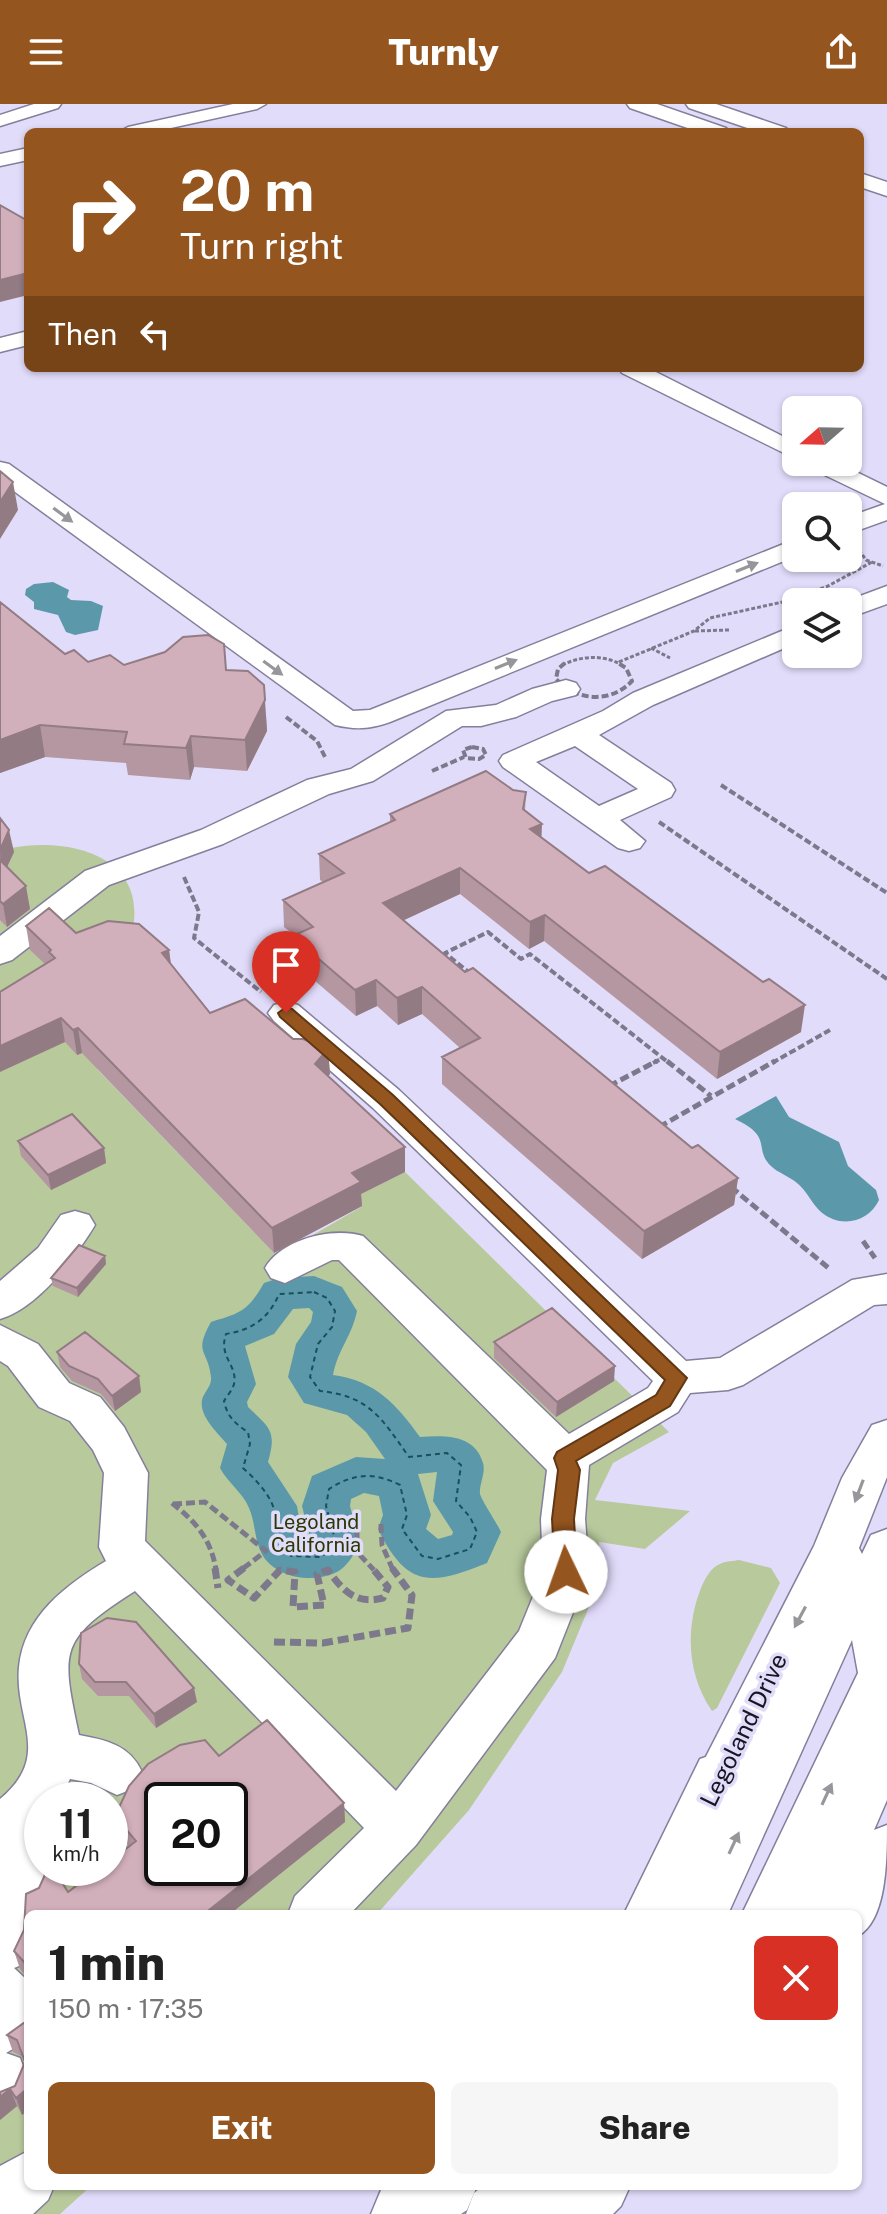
<!DOCTYPE html>
<meta charset="utf-8">
<style>
body{margin:0;font-family:"Public Sans",sans-serif;background:#f6f6f6;color:#222;height:100vh;display:flex;flex-direction:column;font-size:30px;white-space:nowrap}
*{box-sizing:border-box;margin:0}
p{font-size:26px;color:#767676}
.icon{flex:none;width:44px;height:44px;fill:none;stroke:currentColor;stroke-width:2;stroke-linecap:round;stroke-linejoin:round}
.map{position:relative;flex:1;overflow:hidden}
.details{position:absolute;left:24px;top:1806px;width:838px;height:280px;display:flex;flex-direction:column;background:#fff;border-radius:12px;box-shadow:0 2px 6px #0004}
.details>*{flex:none}
.guide{position:absolute;left:24px;top:24px;width:840px;height:244px;border-radius:12px;box-shadow:0 2px 6px #0004;background:#95551f;color:#fff;overflow:hidden}
.needle{width:52px;rotate:250deg}
.buttons{position:absolute;left:782px;top:292px;display:grid;gap:16px}
.buttons a{display:grid;place-items:center;width:80px;height:80px;border-radius:12px;background:#fff;box-shadow:0 2px 6px #0004;font-size:40px}
.speed{position:absolute;left:24px;top:1678px;display:flex;gap:16px;font-size:40px;font-weight:700;text-align:center}
.speed>*{display:grid;place-content:center;width:104px;height:104px;border-radius:50%;background:#fff;box-shadow:0 2px 6px #0004;line-height:1}
.speed small{font-size:20px;font-weight:400}
.speed .limit{border:4px solid #111;border-radius:12px;background:#fff;color:#111}
.pin{position:absolute;display:grid;place-items:center;width:68px;height:68px;color:#fff;margin:-82px -34px;border-radius:50% 50% 50% 0;rotate:-45deg;box-shadow:0 0 8px #0007}
.pin .icon{rotate:45deg}
.me{position:absolute;width:88px;margin:-44px;rotate:357deg;stroke-linejoin:round;filter:drop-shadow(0 0 6px #0008)}
.turn{display:flex;align-items:center;gap:28px;height:168px;padding:0 24px;font-size:36px}
.turn .icon{width:104px;height:104px;stroke-width:2.5}
.turn b{display:block;font-size:56px;line-height:68px}
.then{display:flex;align-items:center;height:76px;padding:0 24px;background:#0003;gap:16px;font-size:30px}
.round{display:grid;place-items:center;flex:none;width:84px;height:84px;border-radius:12px;background:#f6f6f6}
.summary{display:flex;align-items:center;justify-content:space-between;height:136px;padding:0 24px}
h1{font-size:48px;font-weight:800;line-height:60px}
.action{display:flex;gap:16px;margin-top:auto;padding:16px 24px}
.action a{flex:1;height:92px;border-radius:12px;background:#95551f;color:#fff;font-size:32px;font-weight:800;line-height:92px;text-align:center}
.action a+a{background:#f6f6f6;color:#222}
header{display:flex;justify-content:space-between;align-items:center;height:104px;padding:0 24px;background:#95551f;color:#fff;font-size:36px;font-weight:800}
.map>svg:first-child{display:block}
</style>
<header><svg class="icon" aria-label="menu" viewBox="0 0 24 24"><path d="M4 6h16M4 12h16M4 18h16"/></svg>Turnly<svg class="icon" aria-label="share" viewBox="0 0 24 24"><path d="M12 15V3M7 8l5-5 5 5M5 13v7h14v-7"/></svg></header>
<div class="map">
<svg width="887" height="2110" viewBox="0 0 887 2110">
<rect width="100%" height="100%" fill="#e2dcfb"/>
<path fill="#b8c99c" fill-rule="evenodd" d="M 0,733 L 11,744 C 68,733 146,751 133,824 L 97,965 L 277,1152 L 361,1103 L 353,1094 L 405,1068 L 669,1328 L 613,1359 L 595,1396 L 690,1407 L 645,1445 L 599,1438 L 601,1474 L 562,1568 L 469,1706 L 377,1810 L 28,1810 L 28,2082 L 91,2082 L 60,2110 L 0,2110 ZM 42,1696 L 110,1696 L 110,1764 L 42,1764 ZM 162,1696 L 230,1696 L 230,1764 L 162,1764 Z
M 739,1456 L 771,1464 L 780,1479 L 717,1604 L 712,1607 C 687,1570 685,1525 701,1484 C 705,1475 710,1464 720,1460 C 725,1457 734,1457 739,1456 Z"/>
<path fill="#5b99aa" d="M 53,478 L 69,486 L 67,493 L 71,496 L 91,497 L 103,502 L 98,526 L 75,531 L 66,528 L 58,511 L 34,505 L 34,498 L 25,491 L 26,485 L 34,480 Z
M 776,992 L 789,1013 L 839,1038 L 848,1062 L 876,1086 L 879,1096 C 869,1118 841,1125 821,1108 C 812,1100 807,1087 797,1079 C 789,1072 778,1069 771,1062 C 753,1045 774,1033 735,1015 Z"/>
<g fill="none" stroke-linecap="round" stroke-linejoin="round">
<path fill="#5b99aa" fill-rule="evenodd" d="M 314,1172 L 342,1183 L 357,1207 C 352,1232 338,1245 333,1271 C 376,1277 396,1300 420,1333 C 444,1331 475,1330 483,1359 C 486,1369 479,1380 480,1390 C 482,1397 497,1419 501,1428 L 487,1459 C 430,1482 407,1484 378,1425 L 383,1411 L 379,1392 L 364,1389 L 351,1395 L 350,1402 L 360,1439 C 354,1450 348,1462 337,1468 C 313,1480 277,1474 263,1452 C 254,1437 256,1420 249,1404 C 243,1389 228,1379 220,1364 L 227,1340 C 219,1330 199,1313 202,1296 C 204,1287 212,1283 211,1273 C 208,1245 193,1250 211,1218 C 241,1209 248,1207 264,1179 L 279,1174 ZM 309,1204 L 313,1208 L 311,1218 L 296,1240 L 288,1273 L 304,1299 L 347,1311 L 366,1328 L 385,1355 L 356,1353 L 312,1372 L 302,1402 L 310,1433 L 302,1431 L 297,1402 L 268,1358 C 277,1327 270,1324 248,1303 L 247,1298 L 256,1280 L 245,1242 L 274,1230 L 293,1205 ZM 437,1368 L 433,1397 L 453,1428 L 452,1431 L 438,1435 L 426,1425 L 431,1411 L 418,1370 Z"/>
<path stroke="#1a4f5d" stroke-width="2" stroke-dasharray="5 4" stroke-linecap="butt" d="M 314,1188 L 327,1194 L 335,1207 L 332,1223 L 318,1240 L 310,1273 L 320,1287 C 370,1292 382,1315 409,1353 L 447,1349 L 461,1361 L 456,1397 L 470,1413 L 477,1428 L 470,1445 L 438,1455 L 422,1452 L 402,1425 L 407,1411 L 400,1381 C 374,1368 354,1369 329,1385 L 326,1402 L 336,1439 L 321,1453 L 291,1452 C 279,1436 279,1423 274,1405 C 269,1389 255,1375 243,1364 L 250,1340 L 248,1328 C 235,1320 227,1312 224,1297 C 227,1292 233,1285 234,1280 C 238,1261 218,1253 226,1230 C 252,1226 269,1214 279,1190 Z"/>
<g stroke="#847f9b" stroke-width="3">
<path id="minor" d="M 34,0 L 61,0 L 58,4 L 0,22 L 0,11 Z
M 233,0 L 266,0 L 257,5 L 153,28 L 119,28 L 128,23 Z
M 28,44 L 28,56 L 0,62 L 0,50 Z
M 28,227 L 28,241 L 0,248 L 0,234 Z
M 619,264 L 648,264 L 796,339 L 796,355 L 622,269 Z
M 0,358 L 9,360 L 353,607 L 370,606 L 796,435 L 796,452 L 390,618 C 370,625 356,626 335,621 L 0,377 Z
M 805,358 L 836,358 L 887,383 L 887,416 L 848,430 L 848,413 L 885,400 L 808,363 Z
M 887,482 L 887,500 L 848,514 L 848,498 L 844,498 Z
M 796,521 L 796,539 L 653,601 L 599,631 L 671,679 L 675,686 L 671,693 L 620,716 L 645,737 L 640,744 L 629,747 L 618,744 L 503,663 L 499,657 L 503,651 L 603,607 L 633,589 ZM 575,642 L 638,685 L 599,702 L 536,658 Z
M 566,576 L 576,579 L 580,585 L 576,591 L 552,597 L 516,613 L 481,622 L 462,622 L 373,677 L 329,690 L 223,740 L 109,781 L 12,856 L 0,860 L 0,832 L 85,767 L 201,726 L 307,676 L 351,665 L 446,607 L 496,601 L 532,585 Z
M 286,898 L 298,901 L 399,986 L 686,1257 L 720,1254 L 852,1176 L 887,1170 L 887,1200 L 874,1201 L 743,1281 L 728,1286 L 690,1289 L 678,1308 L 589,1361 L 585,1415 L 589,1468 L 555,1554 L 416,1741 L 350,1810 L 288,1810 L 295,1792 L 364,1724 L 135,1487 C 58,1536 61,1546 79,1631 C 106,1636 130,1641 142,1668 L 135,1684 L 117,1691 L 91,1679 L 70,1675 L 60,1696 L 42,1696 L 42,1722 L 25,1736 L 50,1783 L 42,1801 L 29,1806 L 27,1844 L 19,1862 L 14,1864 L 28,1877 L 28,1936 L 6,1949 L 20,1954 L 28,1976 L 20,1996 L 0,2004 L 0,1695 C 53,1651 14,1616 19,1563 C 24,1512 66,1481 106,1457 L 99,1443 L 104,1369 L 93,1346 L 70,1317 L 39,1303 L 8,1262 L 0,1257 L 0,1221 L 38,1240 L 69,1279 L 100,1293 L 124,1323 L 148,1369 L 145,1437 L 396,1687 L 519,1527 L 543,1468 L 541,1415 L 547,1366 L 339,1156 L 332,1156 L 285,1179 L 271,1174 L 265,1164 C 282,1135 332,1123 363,1132 L 569,1330 L 648,1284 L 653,1277 L 373,1004 L 274,917 L 268,909 L 274,901 Z
M 75,1107 L 89,1111 L 95,1121 C 75,1154 38,1204 0,1215 L 0,1177 L 38,1144 L 61,1111 Z
M 887,1316 L 887,1373 L 859,1444 L 862,1450 L 871,1431 L 887,1425 L 887,1696 L 874,1726 L 887,1721 C 887,1755 887,1816 858,1832 L 858,1810 L 742,1810 L 858,1569 L 852,1536 L 728,1810 L 675,1810 L 729,1693 L 720,1697 L 702,1690 L 695,1674 L 814,1442 L 842,1374 L 872,1321 Z
M 28,2047 L 28,2082 L 54,2082 L 48,2096 L 33,2110 L 0,2110 L 0,2062 Z
M 483,2082 L 630,2082 L 621,2102 L 613,2110 L 466,2110 L 474,2089 Z"/>
</g>
<g stroke="#847f9b" stroke-width="3">
<path id="major" d="M 627,0 L 657,0 L 726,24 L 729,28 L 699,28 L 630,4 Z
M 686,0 L 716,0 L 786,24 L 789,28 L 759,28 L 689,4 Z
M 860,69 L 887,78 L 887,92 L 860,83 Z
M 720,1648 L 740,1655 L 749,1674 L 685,1810 L 624,1810 L 700,1655 Z
M 387,2082 L 477,2082 L 467,2106 L 461,2110 L 371,2110 L 381,2086 Z"/>
</g>
<path stroke="#7d798d" stroke-width="3" stroke-dasharray="4 2" stroke-linecap="butt" d="M 859,446 L 866,456 L 883,462
M 695,527 L 729,526
M 651,544 L 670,554
M 619,558 L 694,527 L 710,514 L 787,497 L 828,482 L 872,458
M 562,561 C 581,552 603,550 622,561"/>
<path stroke="#7d798d" stroke-width="4" stroke-dasharray="7 3" stroke-linecap="butt" d="M 565,559 L 558,565 L 556,575 C 577,597 610,600 632,577 L 626,564 L 618,559
M 286,613 L 317,637 L 325,653
M 472,643 L 483,645 L 486,651 L 479,655 L 466,654 L 463,646 Z
M 432,667 L 464,653
M 721,681 L 887,789
M 659,718 L 887,875
M 184,773 L 199,808 L 194,834 L 261,888
M 471,870 L 445,849 L 488,828 L 521,855 L 530,850 L 669,959
M 653,959 L 663,954
M 772,959 L 830,926"/>
<path stroke="#7d798d" stroke-width="5" stroke-dasharray="9 4" stroke-linecap="butt" d="M 667,957 L 711,992
M 609,982 L 657,957
M 659,1023 L 775,957
M 731,1083 L 831,1166
M 863,1137 L 875,1154
M 172,1399 C 196,1418 211,1435 216,1466
M 173,1400 L 205,1398 L 266,1447 L 241,1466
M 381,1420 L 382,1441 L 393,1466
M 357,1426 L 357,1448 L 374,1466"/>
<path stroke="#7d798d" stroke-width="7" stroke-dasharray="11 5" stroke-linecap="butt" d="M 215,1464 L 218,1484
M 244,1464 L 228,1476 L 254,1494 L 280,1466 L 295,1468 L 293,1503 L 324,1501 L 317,1470 L 328,1466 C 343,1487 356,1501 383,1494 L 388,1483 L 372,1464
M 274,1538 L 323,1539 L 408,1524 L 412,1491 L 392,1464"/>
<use href="#minor" fill="#fff" fill-rule="evenodd"/>
<use href="#major" fill="#fff" fill-rule="evenodd"/>
</g>
<path fill="#b597a1" fill-rule="evenodd" d="M 0,498 L 65,550 L 88,558 L 124,561 L 226,566 L 266,612 L 267,627 L 247,667 L 194,663 L 190,676 L 128,671 L 126,659 L 45,653 L 0,669 Z
M 513,686 L 526,688 L 525,707 L 542,734 L 801,928 L 717,975 L 544,837 L 529,845 L 460,790 L 403,816 L 465,868 L 692,1044 L 738,1074 L 734,1101 L 642,1155 L 442,980 L 442,953 L 460,944 L 422,910 L 398,921 L 377,902 L 356,912 L 294,859 L 292,832 L 294,831 L 284,823 L 283,796 L 323,778 L 320,776 L 319,750 L 390,718 L 390,710 Z
M 0,714 L 14,748 L 7,763 L 30,805 L 7,823 L 0,816 Z
M 26,822 L 169,846 L 171,860 L 210,909 L 328,945 L 330,970 L 328,972 L 405,1068 L 361,1090 L 362,1102 L 274,1149 L 82,949 L 77,951 L 65,938 L 45,860 L 30,846 Z
M 18,1037 L 104,1044 L 106,1059 L 51,1086 L 21,1052 Z
M 105,1152 L 106,1160 L 78,1193 L 53,1182 L 51,1174 Z
M 494,1238 L 614,1277 L 556,1313 L 494,1254 Z
M 57,1248 L 139,1272 L 141,1288 L 115,1307 L 101,1290 L 72,1277 L 60,1263 Z
M 79,1560 L 197,1598 L 156,1624 L 129,1592 L 98,1592 L 82,1575 Z
M 267,1616 L 344,1699 L 345,1718 L 230,1810 L 28,1810 L 28,2006 L 22,2011 L 17,2002 L 0,2016 L 0,1988 L 15,1982 L 25,1958 L 23,1953 L 13,1948 L 7,1931 L 25,1918 L 25,1871 L 20,1865 L 14,1847 L 24,1826 L 26,1790 L 39,1784 L 48,1764 L 53,1764 L 68,1788 L 100,1764 L 110,1764 L 110,1757 L 129,1742 L 120,1731 L 115,1712 L 129,1682 L 148,1660 L 180,1641 L 205,1636 L 219,1652 ZM 162,1696 L 230,1696 L 230,1764 L 162,1764 Z"/>
<path fill="#937b83" d="M 28,169 L 28,191 L 0,198 L 0,176 Z
M 13,378 L 18,406 L 0,435 L 0,398 Z
M 264,581 L 267,627 L 247,667 L 245,636 Z
M 40,621 L 45,653 L 0,669 L 0,636 Z
M 191,632 L 194,663 L 190,676 L 186,644 Z
M 542,720 L 541,746 L 530,725 Z
M 9,726 L 14,748 L 1,776 L 0,746 Z
M 460,764 L 460,790 L 383,826 L 383,799 Z
M 26,782 L 30,805 L 7,823 L 3,800 Z
M 545,811 L 544,837 L 529,845 L 530,818 Z
M 169,846 L 172,870 L 162,849 Z
M 376,876 L 377,902 L 356,912 L 355,886 Z
M 422,883 L 422,910 L 398,921 L 397,894 Z
M 805,901 L 801,928 L 717,975 L 720,948 Z
M 61,914 L 65,938 L 0,968 L 0,942 Z
M 78,924 L 82,949 L 77,951 L 73,926 Z
M 328,945 L 330,970 L 316,985 L 315,960 Z
M 405,1043 L 405,1068 L 361,1090 L 362,1102 L 274,1149 L 272,1124 L 352,1069 Z
M 104,1044 L 106,1059 L 51,1086 L 48,1071 Z
M 738,1074 L 734,1101 L 642,1155 L 644,1127 Z
M 105,1152 L 106,1160 L 78,1193 L 77,1184 Z
M 615,1262 L 614,1277 L 556,1313 L 557,1298 Z
M 139,1272 L 141,1288 L 115,1307 L 112,1292 Z
M 194,1584 L 197,1598 L 156,1624 L 154,1610 Z
M 344,1699 L 345,1718 L 230,1810 L 204,1810 Z
M 28,1984 L 28,2006 L 22,2011 L 16,1994 Z
M 10,1985 L 17,2002 L 0,2016 L 0,1993 Z"/>
<path fill="#d2b0bb" stroke="#937b83" stroke-width="2" fill-rule="evenodd" d="M 0,101 L 28,117 L 28,169 L 0,176 Z
M 0,367 L 13,378 L 0,398 Z
M 0,498 L 65,550 L 74,546 L 88,558 L 110,551 L 124,561 L 165,548 L 183,533 L 208,531 L 224,540 L 226,566 L 248,567 L 264,581 L 265,596 L 245,636 L 191,632 L 186,644 L 124,640 L 127,628 L 40,621 L 0,636 Z
M 486,667 L 513,686 L 526,688 L 523,705 L 542,720 L 530,725 L 589,769 L 605,762 L 763,878 L 769,875 L 805,901 L 720,948 L 545,811 L 530,818 L 460,764 L 383,799 L 465,868 L 473,864 L 692,1044 L 698,1041 L 738,1074 L 644,1127 L 442,953 L 480,934 L 422,883 L 397,894 L 376,876 L 355,886 L 292,832 L 313,823 L 283,796 L 344,769 L 319,750 L 395,716 L 390,710 Z
M 0,714 L 9,726 L 0,746 Z
M 0,756 L 26,782 L 3,800 L 0,797 Z
M 49,804 L 76,829 L 108,817 L 139,820 L 169,846 L 162,849 L 210,909 L 245,895 L 293,935 L 303,935 L 328,945 L 315,960 L 405,1043 L 352,1069 L 361,1078 L 272,1124 L 78,924 L 73,926 L 61,914 L 0,942 L 0,888 L 55,854 L 49,848 L 51,846 L 26,822 Z
M 72,1010 L 104,1044 L 48,1071 L 18,1037 Z
M 79,1141 L 105,1152 L 77,1184 L 51,1174 Z
M 552,1204 L 615,1262 L 557,1298 L 494,1238 Z
M 85,1228 L 139,1272 L 112,1292 L 98,1275 L 69,1262 L 57,1248 Z
M 107,1514 L 136,1518 L 194,1584 L 154,1610 L 126,1578 L 95,1578 L 79,1560 L 81,1529 Z
M 267,1616 L 344,1699 L 204,1810 L 28,1810 L 28,1984 L 16,1994 L 10,1985 L 0,1993 L 0,1988 L 15,1982 L 25,1958 L 17,1936 L 7,1931 L 25,1918 L 25,1859 L 14,1847 L 24,1826 L 26,1790 L 39,1784 L 48,1764 L 53,1764 L 68,1788 L 100,1764 L 110,1764 L 110,1757 L 136,1737 L 115,1712 L 129,1682 L 148,1660 L 180,1641 L 205,1636 L 219,1652 ZM 162,1696 L 230,1696 L 230,1764 L 162,1764 Z"/>
<defs><path id="oneway-solid" d="M-6-.8H1V-3.2L6.5 0L1 3.2V.8H-6Z" transform="scale(2)"/></defs>
<g fill="#97969a">
<use href="#oneway-solid" transform="translate(63 411) rotate(36)"/>
<use href="#oneway-solid" transform="translate(747 463) rotate(-22)"/>
<use href="#oneway-solid" transform="translate(506 560) rotate(-22)"/>
<use href="#oneway-solid" transform="translate(273 564) rotate(36)"/>
<use href="#oneway-solid" transform="translate(859 1387) rotate(111)"/>
<use href="#oneway-solid" transform="translate(800 1513) rotate(118)"/>
<use href="#oneway-solid" transform="translate(827 1690) rotate(-65)"/>
<use href="#oneway-solid" transform="translate(734 1739) rotate(-65)"/>
</g>
<path fill="#95551f" stroke="#613714" stroke-width="2" d="M 286,903 L 292,905 L 393,991 L 687,1274 L 670,1302 L 576,1357 L 580,1366 L 574,1415 L 577,1468 L 574,1475 L 566,1478 L 558,1475 L 555,1468 L 552,1415 L 558,1366 L 554,1354 L 557,1348 L 656,1291 L 665,1276 L 380,1000 L 280,913 L 278,909 Z"/>
<g text-anchor="middle" stroke-width="7" stroke-linejoin="round" paint-order="stroke">
<g font-size="20" fill="#2a3900" stroke="#e2dcfb">
<text x="316" y="1425">Legoland<tspan x="316" dy="23">California</tspan></text>
</g>
<g font-size="24" fill="#17151f" stroke="#e2dcfb">
<text transform="translate(744 1626) rotate(-64)" y="8">Legoland Drive</text>
</g>
</g>
</svg>
<div class="buttons">
<a><svg class="needle" viewBox="-14 -14 28 28"><path d="M0-13l5 13h-10z" fill="#e53935"/><path d="M0 13l5-13h-10z" fill="#767676"/></svg></a>
<a><svg class="icon" aria-label="search" viewBox="0 0 24 24"><circle cx="10" cy="10" r="6"/><path d="M15 15l6 6"/></svg></a>
<a><svg class="icon" aria-label="layers" viewBox="0 0 24 24"><path d="M12 4l9 5-9 5-9-5zM3 14l9 5 9-5"/></svg></a>
</div>
<div class="speed"><div>11<small>km/h</small></div><div class="limit">20</div></div>
<div class="pin" style="left:286px;top:909px;background:#d93025"><svg class="icon" aria-label="arrive" viewBox="0 0 24 24"><path d="M6 21V4h12l-3 4 3 4H6"/></svg></div>
<svg class="me" style="left:566px;top:1468px" viewBox="-20 -20 40 40"><circle r="19" fill="#fff"/><path d="M0-13L10 11 0 6-10 11z" fill="#95551f"/></svg>
<div class="guide">
<div class="turn"><svg class="icon" aria-label="right" viewBox="0 0 24 24"><path d="M7 20v-9h11M14 6l5 5-5 5"/></svg><div><b>20 m</b>Turn right</div></div>
<div class="then">Then<svg class="icon" aria-label="left" viewBox="0 0 24 24"><path d="M17 20v-9H6M10 6l-5 5 5 5"/></svg></div>
</div>
<section class="details">
<div class="summary"><div><h1>1 min</h1><p>150 m · 17:35</p></div><a class="round" style="background:#d93025;color:#fff"><svg class="icon" aria-label="close" viewBox="0 0 24 24"><path d="M6 6l12 12M18 6L6 18"/></svg></a></div>
<div class="action"><a>Exit</a><a>Share</a></div>
</section>
</div>
